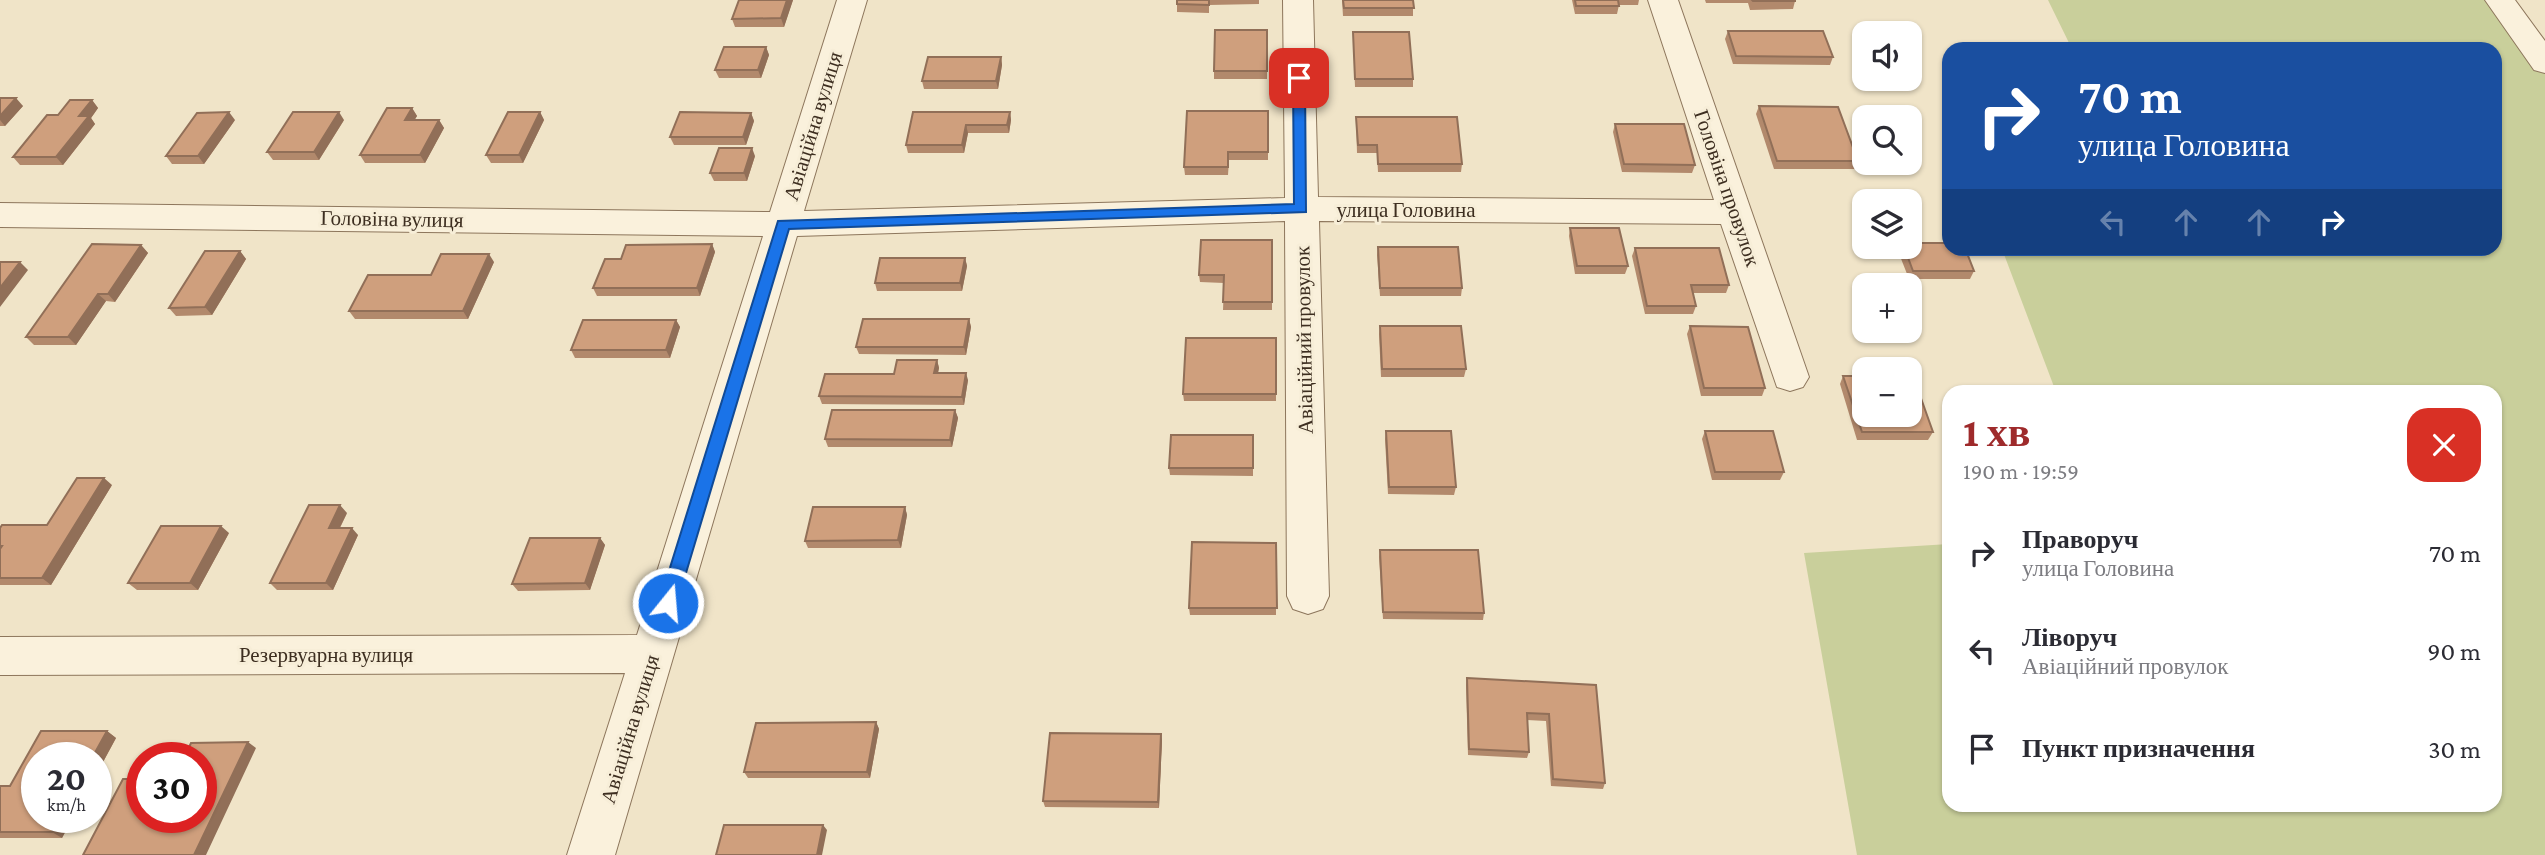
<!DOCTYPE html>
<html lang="uk">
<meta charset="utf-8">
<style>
body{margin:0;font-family:"Crimson Pro",serif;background:#f7f7f7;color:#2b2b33;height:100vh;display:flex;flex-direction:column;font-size:26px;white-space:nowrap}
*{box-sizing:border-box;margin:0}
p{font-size:23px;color:#7c7c81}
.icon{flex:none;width:38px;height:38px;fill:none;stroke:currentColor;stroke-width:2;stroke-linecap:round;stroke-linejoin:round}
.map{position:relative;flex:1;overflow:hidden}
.drawer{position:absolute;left:1942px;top:385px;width:560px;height:427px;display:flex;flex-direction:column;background:#fff;border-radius:21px;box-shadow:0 2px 5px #0004}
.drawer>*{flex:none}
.hud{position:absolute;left:1942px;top:42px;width:560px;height:214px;border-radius:21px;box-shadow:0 2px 5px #0004;background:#1a4fa0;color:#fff;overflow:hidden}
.fabs{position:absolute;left:1852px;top:21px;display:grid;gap:14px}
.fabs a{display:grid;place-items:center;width:70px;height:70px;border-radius:14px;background:#fff;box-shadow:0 2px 5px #0004;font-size:35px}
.speed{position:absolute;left:21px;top:742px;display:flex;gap:14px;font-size:35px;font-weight:700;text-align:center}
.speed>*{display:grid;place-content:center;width:91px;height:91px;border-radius:50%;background:#fff;box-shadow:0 2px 5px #0004;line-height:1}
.speed small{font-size:18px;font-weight:400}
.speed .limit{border:10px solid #d22;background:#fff;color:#111}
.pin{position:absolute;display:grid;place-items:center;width:60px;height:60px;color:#fff;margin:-30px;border-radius:14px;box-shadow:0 4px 10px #0006}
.me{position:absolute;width:77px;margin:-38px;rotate:17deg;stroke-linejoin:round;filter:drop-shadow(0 0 5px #0008)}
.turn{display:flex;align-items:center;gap:24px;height:147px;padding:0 21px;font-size:32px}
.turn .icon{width:91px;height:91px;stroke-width:2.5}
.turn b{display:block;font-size:49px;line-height:60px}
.lanes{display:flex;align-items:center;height:66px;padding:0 21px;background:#0003;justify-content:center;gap:35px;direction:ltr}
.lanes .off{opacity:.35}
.round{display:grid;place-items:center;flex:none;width:74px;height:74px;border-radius:21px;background:#f7f7f7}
.overview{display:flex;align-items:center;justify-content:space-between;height:119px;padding:0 21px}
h1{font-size:42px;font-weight:700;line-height:52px;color:#9e2a2b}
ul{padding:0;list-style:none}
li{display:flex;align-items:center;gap:21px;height:98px;padding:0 21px}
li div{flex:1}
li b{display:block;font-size:26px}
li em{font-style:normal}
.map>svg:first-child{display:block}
</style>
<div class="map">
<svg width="2545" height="855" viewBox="0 0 2545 855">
<rect width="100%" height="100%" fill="#f0e4c8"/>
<path fill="#c9cf9b" d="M 2048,0 L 2500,0 L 2545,63 L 2545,855 L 1857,855 L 1804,553 L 1949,544 L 1950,805 L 2496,805 L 2496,392 L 2056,392 L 2002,249 L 2496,248 L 2496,49 L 2072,49 Z"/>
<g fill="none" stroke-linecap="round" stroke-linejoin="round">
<g stroke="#8d765c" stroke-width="2">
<path id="minor" d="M 837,0 L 867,0 L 804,211 L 1285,198 L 1283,0 L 1313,0 L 1318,197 L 1714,200 L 1648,0 L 1678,0 L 1809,377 L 1803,387 L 1790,391 L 1777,387 L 1721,224 L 1319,221 L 1329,596 L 1323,609 L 1308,614 L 1293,609 L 1287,596 L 1285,221 L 797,236 L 615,855 L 567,855 L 625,673 L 0,675 L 0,637 L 637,635 L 763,236 L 0,227 L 0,203 L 770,212 Z
M 2485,0 L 2515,0 L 2545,41 L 2545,73 L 2534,70 Z"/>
</g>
<use href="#minor" fill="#faf1dc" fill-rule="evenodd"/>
</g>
<path fill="#b2896c" d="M 739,0 L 793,0 L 784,27 L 735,27 L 732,19 Z
M 1177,0 L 1259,0 L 1259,4 L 1209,5 L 1209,13 L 1177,12 Z
M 1342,0 L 1413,0 L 1413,16 L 1343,16 Z
M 1572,0 L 1639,0 L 1638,5 L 1619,5 L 1617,14 L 1575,14 Z
M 1705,0 L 1795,0 L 1795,1 L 1793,9 L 1750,10 L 1748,3 L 1706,3 Z
M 1267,30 L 1267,79 L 1214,79 L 1214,71 Z
M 1728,31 L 1833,57 L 1830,65 L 1733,64 L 1725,39 Z
M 1353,32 L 1413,79 L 1413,87 L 1355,87 Z
M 766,47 L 769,55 L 761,78 L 719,78 L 715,70 Z
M 1001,57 L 1002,65 L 998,89 L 924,89 L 922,81 Z
M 0,98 L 23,106 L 5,126 L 0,126 Z
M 92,100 L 98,108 L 91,118 L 95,124 L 63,165 L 20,165 L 13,157 L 58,115 Z
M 1759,106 L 1858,161 L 1855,169 L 1774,169 L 1756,114 Z
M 412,108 L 417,116 L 414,120 L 439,120 L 444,128 L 425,163 L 365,163 L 360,155 Z
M 1268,111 L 1268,160 L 1229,160 L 1228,175 L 1185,175 L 1184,167 Z
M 540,112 L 544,120 L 523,163 L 491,163 L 486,155 Z
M 1010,112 L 1011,120 L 1009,133 L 968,133 L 964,153 L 908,153 L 906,145 Z
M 751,113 L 754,121 L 746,145 L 674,145 L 670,137 Z
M 1356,117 L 1462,164 L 1461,172 L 1378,172 L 1377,153 L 1357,153 Z
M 235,120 L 204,164 L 172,164 L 166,156 Z
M 344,120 L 319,160 L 273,160 L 267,152 Z
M 1615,124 L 1695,165 L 1692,173 L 1622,172 L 1613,132 Z
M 755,156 L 747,181 L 714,181 L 710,173 Z
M 1570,228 L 1628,266 L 1625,274 L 1575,274 L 1569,236 Z
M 1272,240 L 1272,310 L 1223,310 L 1224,283 L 1200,282 L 1199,275 Z
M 712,244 L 715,252 L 700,296 L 597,296 L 593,288 L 621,259 Z
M 141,245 L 148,253 L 115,302 L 106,301 L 76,345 L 34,345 L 26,337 Z
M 1378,247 L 1462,288 L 1461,296 L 1380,296 L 1377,255 Z
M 1900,247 L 1909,247 L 1974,271 L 1970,279 L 1909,279 L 1898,251 Z
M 1635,248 L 1729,285 L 1726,293 L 1693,293 L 1696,306 L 1693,314 L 1645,314 L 1632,256 Z
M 240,251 L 246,259 L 212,315 L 176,316 L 169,308 Z
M 965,258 L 967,266 L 962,291 L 877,291 L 875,283 Z
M 494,262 L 468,319 L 355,319 L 349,311 L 431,275 Z
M 969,319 L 971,327 L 966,355 L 859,354 L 856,347 Z
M 676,320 L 680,327 L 670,358 L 575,358 L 571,350 Z
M 1380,326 L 1466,369 L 1464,377 L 1381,377 L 1379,334 Z
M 1690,326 L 1765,388 L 1762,396 L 1701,396 L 1687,334 Z
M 1276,338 L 1276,401 L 1184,401 L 1183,394 Z
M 937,360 L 939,368 L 938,373 L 968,380 L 964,405 L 822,404 L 819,396 Z
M 1843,376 L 1933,432 L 1928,440 L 1857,440 L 1840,384 Z
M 955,410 L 958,418 L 952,447 L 828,447 L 825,439 Z
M 1386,431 L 1456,487 L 1454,495 L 1388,494 L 1385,439 Z
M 1705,431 L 1784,472 L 1780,480 L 1712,480 L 1702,439 Z
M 1253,435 L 1253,476 L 1170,475 L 1169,468 Z
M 112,485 L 51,585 L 0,585 L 0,528 L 47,525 Z
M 905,507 L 907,515 L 901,548 L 808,548 L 805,541 Z
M 347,513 L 340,528 L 358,535 L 333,590 L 277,590 L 270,583 Z
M 229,533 L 198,590 L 137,590 L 128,583 Z
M 600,538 L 605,545 L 590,590 L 518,591 L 512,584 Z
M 1276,543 L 1276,615 L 1190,615 L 1189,608 Z
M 1380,550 L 1484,613 L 1483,620 L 1383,619 L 1379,557 Z
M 1467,678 L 1596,685 L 1605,783 L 1603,789 L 1551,786 L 1546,721 L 1527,720 L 1529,752 L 1527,758 L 1468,755 L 1466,685 Z
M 876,722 L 879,729 L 870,778 L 748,778 L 744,772 Z
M 107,731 L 116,738 L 96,775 L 96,758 L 37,817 L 73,817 L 62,838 L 0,838 L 0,786 L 10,786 Z
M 1161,734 L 1162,740 L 1159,808 L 1045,807 L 1043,801 Z"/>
<path fill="#916f58" d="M 787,0 L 793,0 L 784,27 L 781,18 Z
M 766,47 L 769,55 L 761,78 L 758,70 Z
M 1001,57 L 1002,65 L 998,89 L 996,81 Z
M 16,98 L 23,106 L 5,126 L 0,120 L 0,116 Z
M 92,100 L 98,108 L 91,118 L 95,124 L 63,165 L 56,157 L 79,116 Z
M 412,108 L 417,116 L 410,128 L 405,120 Z
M 229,112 L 235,120 L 204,164 L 198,156 Z
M 339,112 L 344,120 L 319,160 L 314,152 Z
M 540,112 L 544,120 L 523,163 L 519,155 Z
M 1010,112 L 1011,120 L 1009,133 L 1007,125 Z
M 751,113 L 754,121 L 746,145 L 743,137 Z
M 439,120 L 444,128 L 425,163 L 420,155 Z
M 966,125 L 968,133 L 964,153 L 962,145 Z
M 752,148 L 755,156 L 747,181 L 744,173 Z
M 712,244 L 715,252 L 700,296 L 697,288 Z
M 141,245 L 148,253 L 115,302 L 108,294 Z
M 240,251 L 246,259 L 212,315 L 205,307 Z
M 489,254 L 494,262 L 468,319 L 463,311 Z
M 965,258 L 967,266 L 962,291 L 960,283 Z
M 20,262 L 28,270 L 0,307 L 0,288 Z
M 98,294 L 106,301 L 76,345 L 68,337 Z
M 969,319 L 971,327 L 966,355 L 964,347 Z
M 676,320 L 680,327 L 670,358 L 666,350 Z
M 937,360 L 939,368 L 936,381 L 934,373 Z
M 966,373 L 968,380 L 964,405 L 962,397 Z
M 955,410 L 958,418 L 952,447 L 950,440 Z
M 104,478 L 112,485 L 51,585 L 42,578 Z
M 340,505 L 347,513 L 336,535 L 329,528 Z
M 905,507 L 907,515 L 901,548 L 898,540 Z
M 221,526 L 229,533 L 198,590 L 190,583 Z
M 352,528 L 358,535 L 333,590 L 326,583 Z
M 600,538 L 605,545 L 590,590 L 585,583 Z
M 876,722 L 879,729 L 870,778 L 867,772 Z
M 107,731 L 116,738 L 96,775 L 96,758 L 92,758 Z
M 1161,734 L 1162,740 L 1159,808 L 1158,802 Z
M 248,742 L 256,748 L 206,855 L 194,855 Z
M 60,817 L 73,817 L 62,838 L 52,832 Z
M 823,825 L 827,830 L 822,855 L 817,855 Z"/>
<path fill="#cf9f7d" stroke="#916f58" stroke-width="2" d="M 739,0 L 787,0 L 781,18 L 732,19 Z
M 1177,0 L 1209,0 L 1209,5 L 1177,4 Z
M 1343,0 L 1413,0 L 1414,8 L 1344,8 Z
M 1575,0 L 1618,0 L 1619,6 L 1576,6 Z
M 1752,0 L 1795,0 L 1795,1 L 1753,1 Z
M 1215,30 L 1267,30 L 1267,71 L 1214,71 Z
M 1728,31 L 1823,31 L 1833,57 L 1736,56 Z
M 1353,32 L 1409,32 L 1413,79 L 1355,79 Z
M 724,47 L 766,47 L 758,70 L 715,70 Z
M 928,57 L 1001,57 L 996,81 L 922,81 Z
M 0,98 L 16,98 L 0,116 Z
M 70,100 L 92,100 L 79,116 L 89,116 L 56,157 L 13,157 L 47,115 L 58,115 Z
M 1759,106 L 1838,107 L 1858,161 L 1777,161 Z
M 387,108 L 412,108 L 405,120 L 439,120 L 420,155 L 360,155 Z
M 1187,111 L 1268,111 L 1268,152 L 1228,152 L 1228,167 L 1184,167 Z
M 229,112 L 198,156 L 166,156 L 197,113 Z
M 293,112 L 339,112 L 314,152 L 267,152 Z
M 508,112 L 540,112 L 519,155 L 486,155 Z
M 680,112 L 751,113 L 743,137 L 670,137 Z
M 913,112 L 1010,112 L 1007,125 L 966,125 L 962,145 L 906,145 Z
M 1356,117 L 1457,117 L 1462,164 L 1378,164 L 1377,145 L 1358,145 Z
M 1615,124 L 1684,124 L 1695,165 L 1624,164 Z
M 719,148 L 752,148 L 744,173 L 710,173 Z
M 1570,228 L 1619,228 L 1628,266 L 1577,266 Z
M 1201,240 L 1272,240 L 1272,302 L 1223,302 L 1224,275 L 1199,275 Z
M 1909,243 L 1950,243 L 1950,248 L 1965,248 L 1974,271 L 1913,271 L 1904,247 L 1909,247 Z
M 92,244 L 141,245 L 108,294 L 98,294 L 68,337 L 26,337 Z
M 712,244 L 697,288 L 593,288 L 605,259 L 621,259 L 626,245 Z
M 1378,247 L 1458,247 L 1462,288 L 1380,288 Z
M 1635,248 L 1719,248 L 1729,285 L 1691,285 L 1696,306 L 1647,306 Z
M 205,251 L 240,251 L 205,307 L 169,308 Z
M 441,254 L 489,254 L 463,311 L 349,311 L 368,275 L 431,275 Z
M 880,258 L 965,258 L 960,283 L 875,283 Z
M 0,262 L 20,262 L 0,288 Z
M 863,319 L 969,319 L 964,347 L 856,347 Z
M 583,320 L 676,320 L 666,350 L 571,350 Z
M 1380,326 L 1461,326 L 1466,369 L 1382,369 Z
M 1690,326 L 1748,327 L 1765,388 L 1704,388 Z
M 1186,338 L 1276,338 L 1276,394 L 1183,394 Z
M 897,360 L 937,360 L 934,373 L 966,373 L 962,397 L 819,396 L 825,374 L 894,374 Z
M 1843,376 L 1864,376 L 1864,415 L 1909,415 L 1909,376 L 1913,376 L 1933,432 L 1862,432 Z
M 832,410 L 955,410 L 950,440 L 825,439 Z
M 1386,431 L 1451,431 L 1456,487 L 1389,487 Z
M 1705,431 L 1773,431 L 1784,472 L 1715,472 Z
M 1171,435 L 1253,435 L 1253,468 L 1169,468 Z
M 77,478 L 104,478 L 42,578 L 0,578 L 0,549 L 2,546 L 0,546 L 0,528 L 2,525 L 47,525 Z
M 309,505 L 340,505 L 329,528 L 352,528 L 326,583 L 270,583 Z
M 813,507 L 905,507 L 898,540 L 805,541 Z
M 161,526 L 221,526 L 190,583 L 128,583 Z
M 530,538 L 600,538 L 585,583 L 512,584 Z
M 1192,542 L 1276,543 L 1277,608 L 1189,608 Z
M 1380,550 L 1478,550 L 1484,613 L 1383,612 Z
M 1467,678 L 1596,685 L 1605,783 L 1553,779 L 1549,714 L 1527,713 L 1529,752 L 1469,749 Z
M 876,722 L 867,772 L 744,772 L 756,723 Z
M 41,731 L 107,731 L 92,758 L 37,758 L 37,817 L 60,817 L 52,832 L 0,832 L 0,786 L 10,786 Z
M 1050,733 L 1161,734 L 1158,802 L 1043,801 Z
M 248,742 L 194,855 L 83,855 L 123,779 L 142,779 L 142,817 L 201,817 L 201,758 L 184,758 L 191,743 Z
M 724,825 L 823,825 L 817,855 L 716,855 Z"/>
<path fill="#1a73e8" stroke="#114b97" stroke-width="2" d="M 1299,74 L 1305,78 L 1306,212 L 789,229 L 677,603 L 674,609 L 668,611 L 662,609 L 659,603 L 778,221 L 1294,204 L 1293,78 Z"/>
<g text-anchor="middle" stroke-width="6" stroke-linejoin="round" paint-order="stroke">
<g font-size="21" fill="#3d2e20" stroke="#f7eed8">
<text transform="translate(813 126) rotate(-73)" y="7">Авіаційна вулиця</text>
<text transform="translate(1727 188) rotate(71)" y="7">Головіна провулок</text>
<text x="1406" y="217">улица Головина</text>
<text transform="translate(392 219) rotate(1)" y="7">Головіна вулиця</text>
<text transform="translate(1304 340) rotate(-91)" y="7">Авіаційний провулок</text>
<text x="326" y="662">Резервуарна вулиця</text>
<text transform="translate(630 729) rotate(-73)" y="7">Авіаційна вулиця</text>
</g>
</g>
</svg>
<div class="fabs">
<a><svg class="icon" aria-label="sound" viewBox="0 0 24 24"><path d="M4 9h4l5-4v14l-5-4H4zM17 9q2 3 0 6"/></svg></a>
<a><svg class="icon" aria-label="search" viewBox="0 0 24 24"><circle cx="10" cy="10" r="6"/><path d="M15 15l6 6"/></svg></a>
<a><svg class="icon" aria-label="layers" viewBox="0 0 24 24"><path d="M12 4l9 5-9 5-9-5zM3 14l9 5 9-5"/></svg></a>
<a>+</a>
<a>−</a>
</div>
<div class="speed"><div>20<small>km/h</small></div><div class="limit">30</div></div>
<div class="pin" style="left:1299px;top:78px;background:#d93025"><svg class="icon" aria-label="arrive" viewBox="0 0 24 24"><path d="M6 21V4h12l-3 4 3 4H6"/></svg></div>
<svg class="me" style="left:668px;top:603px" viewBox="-20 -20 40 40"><circle r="17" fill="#1a73e8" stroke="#fff" stroke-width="3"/><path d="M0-11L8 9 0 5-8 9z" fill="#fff"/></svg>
<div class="hud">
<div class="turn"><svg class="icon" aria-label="right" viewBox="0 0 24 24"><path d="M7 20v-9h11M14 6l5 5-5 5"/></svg><div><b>70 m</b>улица Головина</div></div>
<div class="lanes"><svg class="icon off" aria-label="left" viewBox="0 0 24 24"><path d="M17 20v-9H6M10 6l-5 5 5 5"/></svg><svg class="icon off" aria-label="ahead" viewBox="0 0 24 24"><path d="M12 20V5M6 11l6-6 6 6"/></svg><svg class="icon off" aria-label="ahead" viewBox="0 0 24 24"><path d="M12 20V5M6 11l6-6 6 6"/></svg><svg class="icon" aria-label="right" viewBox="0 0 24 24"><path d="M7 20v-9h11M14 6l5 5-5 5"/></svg></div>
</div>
<section class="drawer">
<div class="overview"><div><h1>1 хв</h1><p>190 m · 19:59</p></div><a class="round" style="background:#d93025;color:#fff"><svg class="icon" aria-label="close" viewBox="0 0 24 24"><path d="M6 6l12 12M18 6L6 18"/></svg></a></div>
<ul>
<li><svg class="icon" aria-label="right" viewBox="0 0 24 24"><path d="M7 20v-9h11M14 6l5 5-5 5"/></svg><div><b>Праворуч</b><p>улица Головина</p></div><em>70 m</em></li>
<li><svg class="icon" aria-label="left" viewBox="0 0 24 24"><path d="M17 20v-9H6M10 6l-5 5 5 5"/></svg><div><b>Ліворуч</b><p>Авіаційний провулок</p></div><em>90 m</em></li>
<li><svg class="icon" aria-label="arrive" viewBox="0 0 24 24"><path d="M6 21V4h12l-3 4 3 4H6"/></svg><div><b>Пункт призначення</b></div><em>30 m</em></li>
</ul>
</section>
</div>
